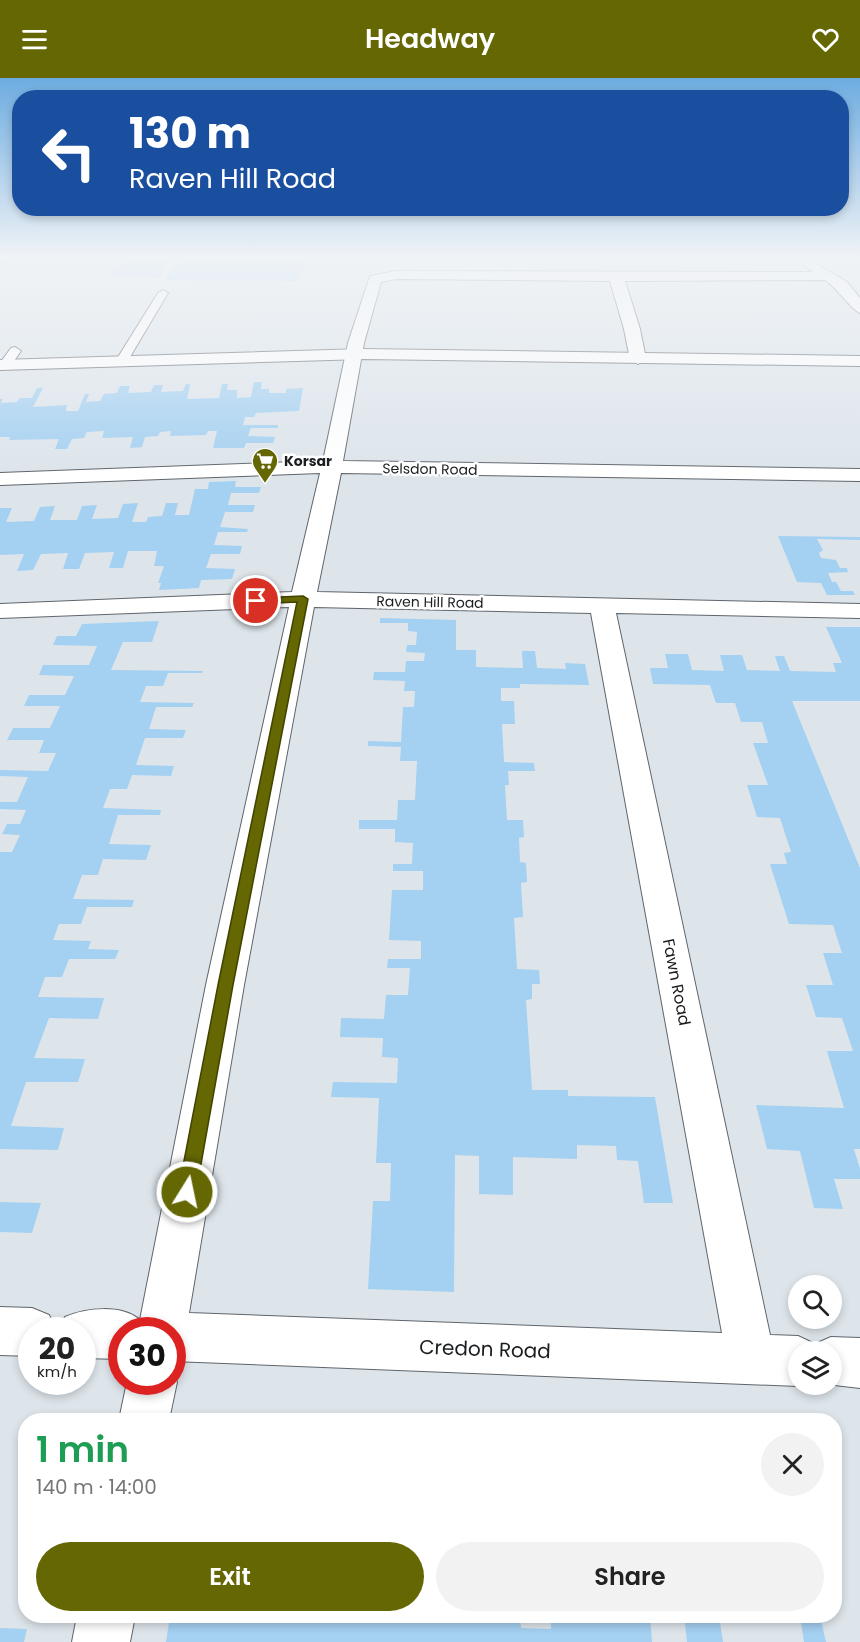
<!DOCTYPE html>
<meta charset="utf-8">
<style>
body{margin:0;font-family:Poppins,sans-serif;background:#f2f2f2;color:#222;height:100vh;display:flex;flex-direction:column;font-size:22px;white-space:nowrap}
*{box-sizing:border-box;margin:0}
p{font-size:20px;color:#767676}
.icon{flex:none;width:33px;height:33px;fill:none;stroke:currentColor;stroke-width:2;stroke-linecap:round;stroke-linejoin:round}
.map{position:relative;flex:1;overflow:hidden}
.drawer{position:absolute;left:18px;top:1335px;width:824px;height:210px;display:flex;flex-direction:column;background:#fff;border-radius:24px;box-shadow:0 3px 9px #0003}
.drawer>*{flex:none}
.guide{position:absolute;left:12px;top:12px;width:837px;height:126px;border-radius:24px;box-shadow:0 3px 9px #0003;background:#1a4fa0;color:#fff;overflow:hidden}
.fabs{position:absolute;left:788px;top:1197px;display:grid;gap:12px}
.fabs a{display:grid;place-items:center;width:54px;height:54px;border-radius:50%;background:#fff;box-shadow:0 3px 9px #0003;font-size:30px}
.speed{position:absolute;left:18px;top:1239px;display:flex;gap:12px;font-size:30px;font-weight:700;text-align:center}
.speed>*{display:grid;place-content:center;width:78px;height:78px;border-radius:50%;background:#fff;box-shadow:0 3px 9px #0003;line-height:1}
.speed small{font-size:15px;font-weight:400}
.speed .limit{border:9px solid #d22;background:#fff;color:#111}
.pin{position:absolute;display:grid;place-items:center;width:51px;height:51px;color:#fff;margin:-26px;border:3px solid #fff;border-radius:50%;box-shadow:0 2px 6px #0007}
.me{position:absolute;width:66px;margin:-33px;rotate:10deg;stroke-linejoin:round;filter:drop-shadow(0 0 4px #0008)}
.turn{display:flex;align-items:center;gap:21px;height:126px;padding:0 18px;font-size:27px}
.turn .icon{width:78px;height:78px;stroke-width:2.5}
.turn b{display:block;font-size:42px;line-height:51px}
.round{display:grid;place-items:center;flex:none;width:63px;height:63px;border-radius:32px;background:#f2f2f2}
.overview{display:flex;align-items:center;justify-content:space-between;height:102px;padding:0 18px}
h1{font-size:36px;font-weight:600;line-height:45px;color:#1e9e55}
.action{display:flex;gap:12px;margin-top:auto;padding:12px 18px}
.action a{flex:1;height:69px;border-radius:36px;background:#646702;color:#fff;font-size:24px;font-weight:600;line-height:69px;text-align:center}
.action a+a{background:#f2f2f2;color:#222}
header{display:flex;justify-content:space-between;align-items:center;height:78px;padding:0 18px;background:#646702;color:#fff;font-size:27px;font-weight:600}
.map>svg:first-child{display:block}
</style>
<header><svg class="icon" aria-label="menu" viewBox="0 0 24 24"><path d="M4 6h16M4 12h16M4 18h16"/></svg>Headway<svg class="icon" aria-label="heart" viewBox="0 0 24 24"><path d="M12 20l-8-8c-3-5 5-10 8-4 3-6 11-1 8 4z"/></svg></header>
<div class="map">
<svg width="860" height="1564" viewBox="0 0 860 1564">
<rect width="100%" height="100%" fill="#dde5eb"/>
<path fill="#a4d0f1" d="M 125,178 L 175,178 L 159,199 L 108,198 Z
M 181,178 L 307,178 L 302,194 L 296,203 L 165,202 Z
M 254,304 L 262,304 L 261,311 L 269,311 L 269,315 L 286,315 L 286,311 L 303,310 L 299,333 L 256,335 L 254,339 L 245,339 L 243,347 L 278,347 L 278,350 L 251,350 L 248,358 L 275,359 L 273,365 L 246,365 L 244,370 L 213,370 L 217,353 L 208,353 L 206,357 L 170,358 L 171,353 L 160,354 L 158,358 L 145,359 L 142,369 L 130,370 L 133,359 L 102,360 L 104,353 L 87,354 L 84,360 L 72,361 L 67,371 L 55,371 L 59,361 L 9,362 L 10,359 L 0,359 L 0,321 L 3,321 L 1,325 L 17,324 L 20,320 L 32,320 L 37,310 L 43,310 L 33,329 L 67,327 L 66,333 L 78,333 L 85,316 L 89,316 L 86,324 L 100,323 L 104,316 L 117,315 L 120,308 L 130,308 L 128,315 L 151,314 L 154,307 L 163,307 L 161,314 L 183,313 L 186,306 L 190,306 L 187,321 L 219,320 L 222,306 L 228,306 L 227,312 L 237,312 L 237,320 L 251,319 Z
M 236,403 L 235,409 L 261,409 L 259,415 L 231,415 L 228,427 L 255,427 L 253,434 L 225,434 L 220,449 L 248,451 L 247,454 L 218,454 L 214,467 L 242,468 L 240,476 L 211,476 L 206,490 L 235,491 L 232,501 L 201,502 L 199,510 L 159,512 L 161,505 L 158,505 L 164,488 L 154,488 L 157,473 L 128,473 L 123,490 L 109,490 L 114,474 L 85,475 L 79,491 L 63,491 L 68,475 L 41,476 L 33,492 L 17,493 L 24,476 L 0,477 L 0,430 L 12,430 L 6,444 L 34,443 L 40,429 L 55,428 L 50,442 L 77,442 L 82,428 L 97,427 L 92,441 L 118,440 L 123,426 L 138,425 L 132,444 L 146,444 L 148,439 L 162,438 L 166,425 L 178,425 L 175,437 L 189,437 L 195,411 L 208,411 L 209,404 Z
M 778,458 L 860,459 L 860,462 L 817,461 L 823,472 L 819,475 L 821,480 L 836,482 L 840,490 L 847,490 L 848,494 L 828,495 L 832,504 L 836,504 L 841,513 L 853,513 L 855,517 L 827,517 L 821,505 L 797,504 Z
M 380,540 L 456,542 L 456,572 L 476,572 L 476,589 L 523,590 L 522,573 L 535,573 L 537,590 L 566,591 L 565,585 L 585,586 L 589,607 L 520,606 L 520,610 L 501,610 L 501,623 L 514,623 L 515,646 L 502,646 L 504,684 L 534,685 L 535,693 L 508,693 L 509,707 L 505,707 L 507,742 L 523,742 L 524,759 L 519,760 L 520,784 L 526,785 L 527,804 L 521,805 L 523,839 L 514,840 L 517,891 L 539,892 L 540,906 L 532,906 L 532,921 L 526,922 L 532,1012 L 568,1012 L 568,1018 L 655,1019 L 673,1125 L 644,1125 L 638,1083 L 617,1082 L 616,1068 L 577,1067 L 577,1081 L 513,1079 L 513,1117 L 479,1116 L 479,1078 L 455,1077 L 454,1214 L 368,1211 L 373,1123 L 390,1123 L 391,1085 L 376,1085 L 379,1020 L 331,1019 L 333,1004 L 397,1005 L 398,980 L 382,979 L 383,960 L 340,959 L 341,940 L 384,941 L 386,917 L 408,917 L 410,890 L 387,890 L 388,881 L 421,881 L 421,863 L 389,862 L 392,812 L 423,812 L 423,793 L 393,793 L 393,786 L 412,786 L 413,765 L 395,764 L 395,751 L 359,751 L 359,742 L 397,742 L 398,722 L 415,722 L 417,683 L 400,683 L 401,669 L 368,668 L 368,663 L 401,664 L 403,629 L 414,629 L 415,613 L 404,613 L 405,603 L 373,602 L 374,594 L 405,594 L 406,583 L 424,583 L 425,575 L 406,574 L 407,567 L 416,567 L 417,554 L 408,553 L 408,545 L 380,545 Z
M 159,543 L 152,564 L 123,564 L 111,592 L 203,593 L 202,595 L 168,595 L 163,608 L 146,608 L 140,624 L 194,625 L 192,629 L 156,629 L 149,651 L 186,652 L 183,660 L 145,660 L 136,687 L 174,688 L 171,698 L 132,697 L 127,711 L 110,711 L 103,730 L 161,732 L 160,737 L 118,737 L 109,766 L 151,767 L 146,782 L 103,781 L 98,797 L 82,797 L 73,821 L 134,822 L 132,829 L 87,829 L 81,846 L 59,846 L 53,862 L 91,863 L 88,871 L 119,872 L 115,881 L 69,881 L 62,899 L 45,899 L 38,919 L 104,920 L 98,941 L 49,940 L 34,980 L 85,981 L 78,1004 L 26,1004 L 11,1048 L 64,1050 L 58,1072 L 0,1071 L 0,774 L 12,774 L 20,757 L 2,756 L 7,746 L 20,746 L 26,732 L 0,731 L 0,724 L 17,724 L 28,699 L 0,698 L 0,692 L 48,693 L 56,675 L 39,675 L 44,662 L 7,662 L 13,650 L 50,650 L 60,628 L 24,628 L 29,617 L 65,617 L 74,598 L 39,597 L 43,587 L 89,587 L 97,568 L 53,567 L 57,558 L 76,558 L 82,546 Z
M 826,549 L 860,549 L 860,623 L 792,623 L 860,790 L 860,1071 L 854,1071 L 860,1091 L 860,1101 L 834,1101 L 843,1131 L 814,1130 L 800,1073 L 767,1071 L 756,1027 L 844,1030 L 827,973 L 853,973 L 842,940 L 816,939 L 806,907 L 833,907 L 823,875 L 842,875 L 833,847 L 789,846 L 770,786 L 787,786 L 784,775 L 791,774 L 780,740 L 757,739 L 747,707 L 768,707 L 753,665 L 768,665 L 762,644 L 741,644 L 735,625 L 716,625 L 710,607 L 653,606 L 650,590 L 668,590 L 665,576 L 688,576 L 692,592 L 724,593 L 720,577 L 742,577 L 747,592 L 780,593 L 775,578 L 784,578 L 790,593 L 836,594 L 833,585 L 842,585 Z
M 0,1124 L 41,1125 L 32,1155 L 0,1154 Z
M 170,1538 L 520,1538 L 521,1550 L 551,1551 L 551,1538 L 650,1538 L 652,1564 L 166,1564 Z
M 684,1538 L 719,1538 L 723,1564 L 687,1564 Z
M 800,1538 L 820,1538 L 826,1564 L 804,1564 Z
M 0,1550 L 27,1551 L 24,1564 L 0,1564 Z"/>
<g fill="none" stroke-linecap="round" stroke-linejoin="round">
<g stroke="#5f656b" stroke-width="2">
<path id="lane" d="M 163,212 L 168,215 L 127,284 L 121,288 L 117,287 L 115,284 L 158,215 Z
M 15,269 L 21,273 L 9,290 L 1,290 L 0,285 L 11,270 Z"/>
</g>
<g stroke="#5f656b" stroke-width="2">
<path id="street" d="M 0,178 L 10,178 L 5,185 L 0,186 Z
M 810,182 L 847,204 L 860,220 L 860,235 C 852,232 837,210 825,202 L 625,203 L 640,251 L 646,281 L 638,286 L 630,281 L 624,251 L 610,203 L 396,201 L 381,204 L 364,265 L 343,383 L 860,391 L 860,403 L 341,395 L 317,514 L 860,526 L 860,540 L 616,535 L 770,1257 L 798,1258 L 815,1266 L 831,1259 L 860,1260 L 860,1310 L 826,1306 L 831,1306 L 831,1274 L 798,1274 L 798,1306 L 801,1306 L 798,1308 L 172,1283 L 172,1252 L 122,1252 L 122,1281 L 82,1280 L 82,1252 L 59,1252 L 65,1239 C 86,1230 121,1226 140,1242 L 206,907 L 289,529 L 0,540 L 0,526 L 292,514 L 320,395 L 0,407 L 0,395 L 323,383 L 348,265 L 370,198 L 396,193 L 813,194 L 803,186 ZM 314,529 L 591,535 L 722,1255 L 189,1235 L 244,907 Z
M 0,1229 L 32,1230 L 49,1237 L 56,1252 L 32,1252 L 32,1278 L 0,1277 Z
M 172,1293 L 177,1304 L 169,1342 L 119,1342 L 127,1304 L 172,1304 Z
M 77,1538 L 135,1538 L 130,1564 L 72,1564 Z"/>
</g>
<g stroke="#5f656b" stroke-width="2">
<path id="secondary" d="M 364,271 L 860,278 L 860,288 L 364,281 L 0,292 L 0,282 Z"/>
</g>
<use href="#lane" fill="#fff" fill-rule="evenodd"/>
<use href="#street" fill="#fff" fill-rule="evenodd"/>
<use href="#secondary" fill="#fff" fill-rule="evenodd"/>
</g>
<linearGradient id="sky" x2="0" y2="1"><stop stop-color="#6dace0"/><stop offset="0.45" stop-color="#f0f3f6"/><stop offset="1" stop-color="#f0f3f6" stop-opacity="0"/></linearGradient>
<rect width="860" height="397" fill="url(#sky)"/>
<path fill="#646702" stroke="#414301" stroke-width="1.5" d="M 303,518 L 308,521 L 233,907 L 196,1114 L 194,1120 L 187,1123 L 181,1120 L 178,1114 L 218,907 L 297,524 L 256,526 L 251,523 L 256,520 Z"/>
<defs>
<g id="supermarket-pin" transform="scale(1.35)"><path d="M0 17L-7.5 6A9.5 9.5 0 1 1 7.5 6Z" fill="#646702" stroke="#fff"/><path d="M-6-5.5h2.5l.6 2H6L4.5 2H-2.5L-4.4-4H-6ZM-1.5 3.2a1.3 1.3 0 1 0 .1 0ZM3 3.2a1.3 1.3 0 1 0 .1 0Z" fill="#fff"/></g>
</defs>
<g fill-rule="evenodd">
<use href="#supermarket-pin" x="265" y="383"/>
</g>
<g text-anchor="middle" stroke-width="5" stroke-linejoin="round" paint-order="stroke">
<g font-size="14" font-weight="bold" fill="#1b1e20" stroke="#fff" text-anchor="start">
<text x="284" y="388">Korsar</text>
</g>
<g font-size="14" fill="#1b1e20" stroke="#fff">
<text transform="translate(430 391) rotate(1)" y="5">Selsdon Road</text>
<text transform="translate(430 524) rotate(1)" y="5">Raven Hill Road</text>
</g>
<g font-size="16" fill="#1b1e20" stroke="#fff">
<text transform="translate(677 904) rotate(79)" y="6">Fawn Road</text>
</g>
<g font-size="20" fill="#1b1e20" stroke="#fff">
<text transform="translate(485 1271) rotate(2)" y="7">Credon Road</text>
</g>
</g>
</svg>
<div class="fabs">
<a><svg class="icon" aria-label="search" viewBox="0 0 24 24"><circle cx="10" cy="10" r="6"/><path d="M15 15l6 6"/></svg></a>
<a><svg class="icon" aria-label="layers" viewBox="0 0 24 24"><path d="M12 4l9 5-9 5-9-5zM3 14l9 5 9-5"/></svg></a>
</div>
<div class="speed"><div>20<small>km/h</small></div><div class="limit">30</div></div>
<div class="pin" style="left:256px;top:523px;background:#d93025"><svg class="icon" aria-label="arrive" viewBox="0 0 24 24"><path d="M6 21V4h12l-3 4 3 4H6"/></svg></div>
<svg class="me" style="left:187px;top:1114px" viewBox="-20 -20 40 40"><circle r="17" fill="#646702" stroke="#fff" stroke-width="3"/><path d="M0-11L8 9 0 5-8 9z" fill="#fff"/></svg>
<div class="guide">
<div class="turn"><svg class="icon" aria-label="left" viewBox="0 0 24 24"><path d="M17 20v-9H6M10 6l-5 5 5 5"/></svg><div><b>130 m</b>Raven Hill Road</div></div>
</div>
<section class="drawer">
<div class="overview"><div><h1>1 min</h1><p>140 m · 14:00</p></div><a class="round"><svg class="icon" aria-label="close" viewBox="0 0 24 24"><path d="M6 6l12 12M18 6L6 18"/></svg></a></div>
<div class="action"><a>Exit</a><a>Share</a></div>
</section>
</div>
